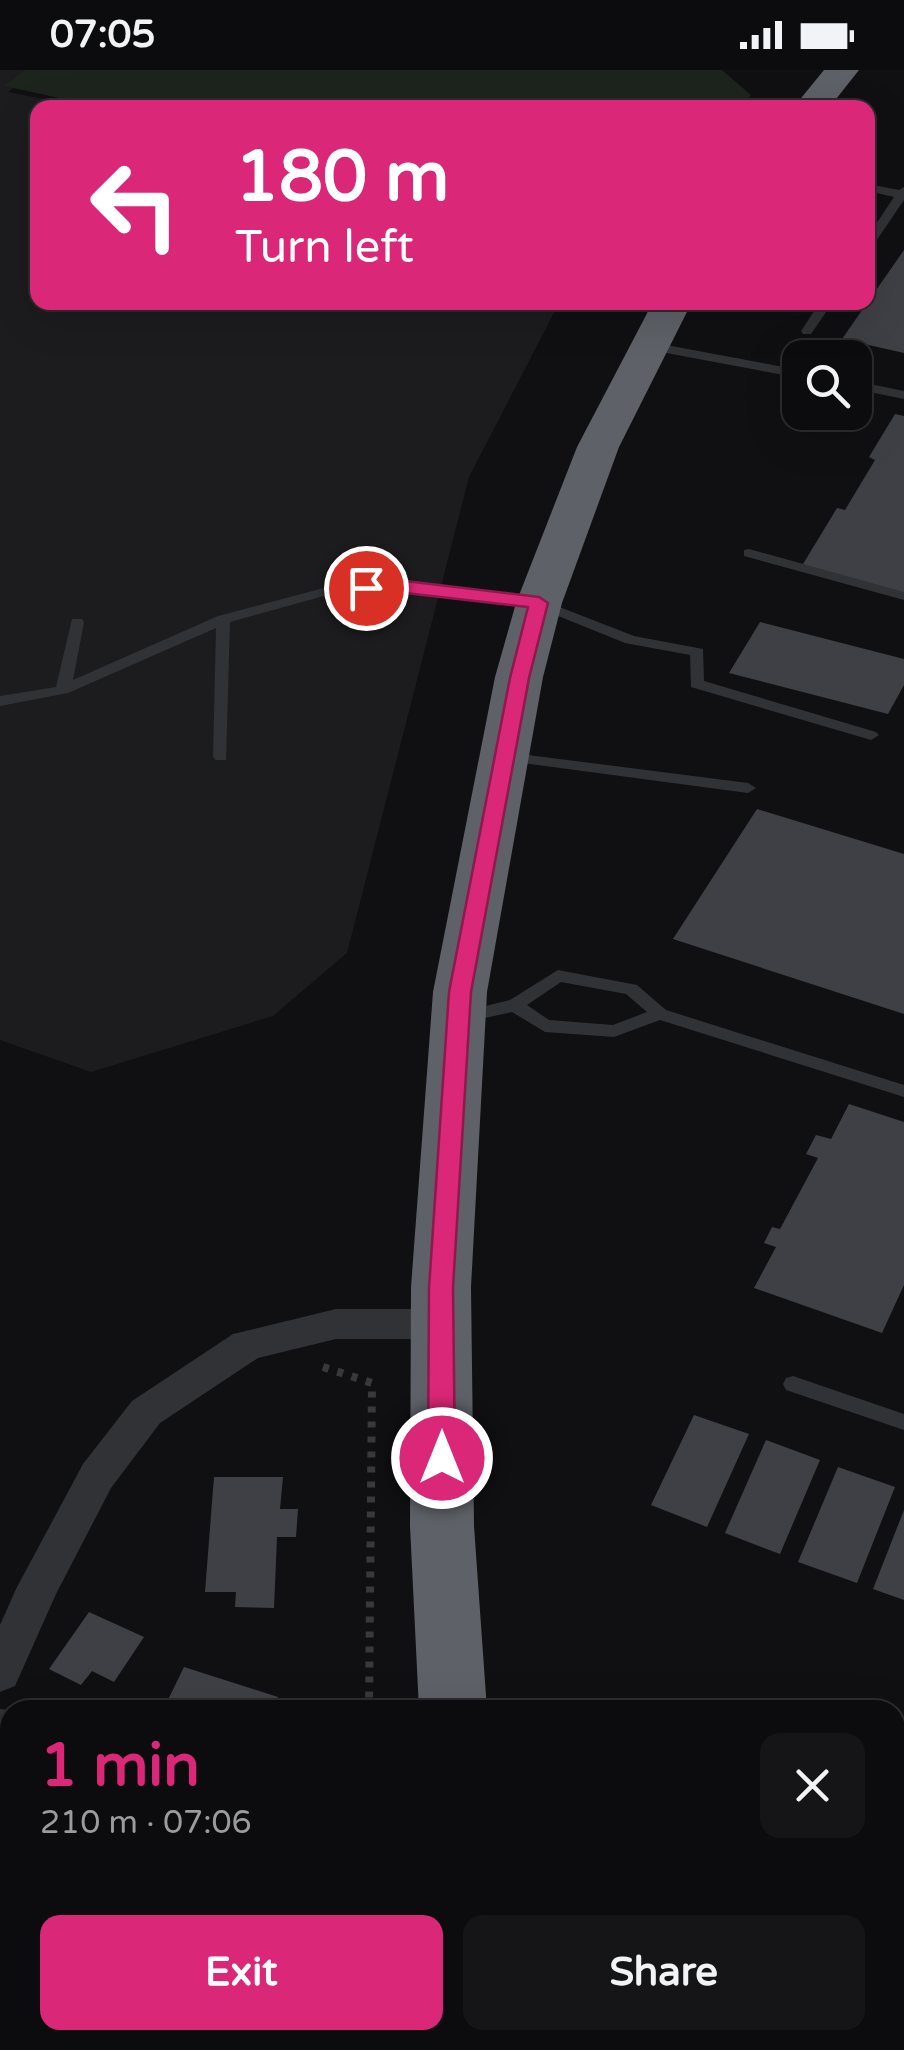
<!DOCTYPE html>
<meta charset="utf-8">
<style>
body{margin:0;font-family:"Varela Round",sans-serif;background:#151517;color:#f1f3f6;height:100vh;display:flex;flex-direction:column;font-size:38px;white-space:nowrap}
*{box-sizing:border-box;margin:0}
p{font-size:32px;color:#9a9b9e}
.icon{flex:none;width:55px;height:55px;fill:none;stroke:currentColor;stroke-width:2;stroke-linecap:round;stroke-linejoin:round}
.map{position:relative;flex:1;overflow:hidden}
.details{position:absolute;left:0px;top:1630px;width:905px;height:350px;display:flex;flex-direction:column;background:#0c0c0e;border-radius:30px 30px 0 0;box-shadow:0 10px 40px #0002,0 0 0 2px #2c2c2e}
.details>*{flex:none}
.hud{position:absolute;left:30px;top:30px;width:845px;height:210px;border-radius:20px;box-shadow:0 10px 40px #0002,0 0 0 2px #2c2c2e;background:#db2777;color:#fff;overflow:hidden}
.fabs{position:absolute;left:782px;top:270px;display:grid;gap:20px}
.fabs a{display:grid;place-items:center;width:90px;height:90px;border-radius:20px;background:#0c0c0e;box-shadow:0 10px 40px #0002,0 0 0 2px #2c2c2e;font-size:50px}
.pin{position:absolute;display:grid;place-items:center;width:85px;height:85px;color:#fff;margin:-42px;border:5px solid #fff;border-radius:50%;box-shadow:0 2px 10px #0007}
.me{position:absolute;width:110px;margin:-55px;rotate:0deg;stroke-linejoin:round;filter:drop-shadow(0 0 8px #0008)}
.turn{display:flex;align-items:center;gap:35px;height:210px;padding:0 40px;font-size:45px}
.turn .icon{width:130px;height:130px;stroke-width:2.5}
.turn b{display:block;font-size:70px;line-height:85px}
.round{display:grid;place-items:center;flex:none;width:105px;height:105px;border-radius:20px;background:#151517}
.head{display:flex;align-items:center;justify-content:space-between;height:170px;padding:0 40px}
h1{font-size:60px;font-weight:700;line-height:75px;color:#db2777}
.primary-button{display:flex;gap:20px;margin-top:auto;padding:20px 40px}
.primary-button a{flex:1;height:115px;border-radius:20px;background:#db2777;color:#fff;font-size:40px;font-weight:700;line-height:115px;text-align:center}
.primary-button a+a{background:#151517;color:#f1f3f6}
.status{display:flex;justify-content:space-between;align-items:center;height:70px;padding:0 50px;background:#0c0c0e;direction:ltr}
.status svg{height:28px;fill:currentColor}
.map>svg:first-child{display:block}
</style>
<div class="status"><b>07:05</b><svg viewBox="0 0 49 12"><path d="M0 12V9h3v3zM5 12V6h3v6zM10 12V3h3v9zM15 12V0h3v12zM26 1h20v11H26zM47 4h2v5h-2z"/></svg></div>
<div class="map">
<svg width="904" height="1980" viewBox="0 0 904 1980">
<rect width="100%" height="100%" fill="#101012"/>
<path fill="#1c1c1e" d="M 0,0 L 36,0 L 8,22 L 85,37 L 38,38 L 38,232 L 559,233 L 469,407 L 347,883 L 273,946 L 91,1002 L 0,970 Z"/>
<path fill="#1d241d" d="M 25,0 L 722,0 L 751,25 L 743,38 L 105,38 L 4,16 Z"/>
<path fill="#3f4045" d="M 904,180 L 904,283 L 842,269 Z
M 895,344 L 904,346 L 904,524 L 800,499 L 837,438 L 845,440 L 875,390 L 869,387 Z
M 760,552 L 904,589 L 904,615 L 888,644 L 729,603 Z
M 757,739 L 904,784 L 904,944 L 673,869 Z
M 849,1034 L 904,1052 L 904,1215 L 882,1263 L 754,1218 L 776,1177 L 764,1173 L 772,1157 L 780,1159 L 818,1088 L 806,1084 L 816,1065 L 831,1069 Z
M 694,1345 L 749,1364 L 707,1457 L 651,1435 Z
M 766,1370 L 820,1390 L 780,1484 L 725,1463 Z
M 838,1397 L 895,1417 L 857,1513 L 798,1492 Z
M 214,1407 L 283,1407 L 280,1439 L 298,1439 L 296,1467 L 277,1467 L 274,1538 L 235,1537 L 236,1522 L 205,1522 Z
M 904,1440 L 904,1530 L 873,1519 Z
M 89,1542 L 144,1567 L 114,1612 L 92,1601 L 81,1615 L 49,1599 Z
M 184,1597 L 278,1627 L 274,1640 L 163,1640 Z
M 193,1970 L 247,1970 L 247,1980 L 187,1980 L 186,1971 Z
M 848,1970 L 849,1980 L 699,1980 L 699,1977 Z"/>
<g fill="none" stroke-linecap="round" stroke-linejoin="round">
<path stroke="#37393d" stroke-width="8" stroke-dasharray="6 9" stroke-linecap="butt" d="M 323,1297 L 372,1313 L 369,1640
M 388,1970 L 389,1980"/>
<path fill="#313236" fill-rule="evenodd" d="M 868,114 L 899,120 L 904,117 L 904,130 L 872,177 L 868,178 L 868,166 L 894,127 L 868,121 Z
M 820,232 L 833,232 L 811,264 L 803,264 L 801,261 Z
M 650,272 L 800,300 L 800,308 L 645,279 L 645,273 Z
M 855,311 L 904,321 L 904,329 L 855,319 Z
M 749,479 L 904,522 L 904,530 L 744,486 L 744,480 Z
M 397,512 L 539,529 L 634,566 L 703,579 L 704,611 L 876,662 L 879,665 L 871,670 L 691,617 L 690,585 L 625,573 L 536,537 L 397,520 L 335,523 L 230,552 L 226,690 L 216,690 L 213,687 L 216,558 L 68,623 L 0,636 L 0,626 L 56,617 L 72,549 L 82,549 L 84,552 L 73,610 L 218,546 L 335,515 Z
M 505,682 L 748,713 L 756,718 L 748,723 L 500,690 L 497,687 L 500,684 Z
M 558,900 L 637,915 L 666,940 L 904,1015 L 904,1027 L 660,950 L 614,967 L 545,962 L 512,942 L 467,952 L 458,946 L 461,942 L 510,930 ZM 561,912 L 626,924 L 647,942 L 613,955 L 549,950 L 527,935 Z
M 793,1306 L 904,1344 L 904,1360 L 786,1320 L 783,1314 L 786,1308 Z
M 0,1639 L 10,1640 L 10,1660 L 0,1659 Z
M 904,1825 L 904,1847 L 895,1848 L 895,1826 Z"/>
<path fill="#313236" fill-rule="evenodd" d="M 336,1239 L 441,1239 L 455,1243 L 460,1254 L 455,1265 L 441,1269 L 336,1269 L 258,1288 L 160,1353 L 111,1418 L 56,1524 L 15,1616 L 0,1622 L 0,1555 L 16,1519 L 83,1394 L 132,1331 L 233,1264 Z"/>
<path fill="#5e6167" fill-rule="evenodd" d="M 824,0 L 859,0 L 829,38 L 793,38 Z
M 653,232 L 692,232 L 619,377 L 562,533 L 543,607 L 487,922 L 471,1217 L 474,1456 L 487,1640 L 419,1640 L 410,1456 L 411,1217 L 433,922 L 495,607 L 516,533 L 577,377 Z
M 444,1970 L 520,1970 L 521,1980 L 445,1980 Z"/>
</g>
<path fill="#db2777" stroke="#8e194d" stroke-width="2.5" d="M 397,510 L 539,527 L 548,533 L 529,608 L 471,922 L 453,1218 L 455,1388 L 451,1396 L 442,1399 L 432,1396 L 428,1388 L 429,1218 L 449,922 L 510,608 L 528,537 L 397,522 L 366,523 L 357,518 L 366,512 Z"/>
</svg>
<div class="fabs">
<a><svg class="icon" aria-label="search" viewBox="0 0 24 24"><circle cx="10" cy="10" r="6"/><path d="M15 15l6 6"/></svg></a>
</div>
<div class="pin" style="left:366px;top:518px;background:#d93025"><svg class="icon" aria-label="arrive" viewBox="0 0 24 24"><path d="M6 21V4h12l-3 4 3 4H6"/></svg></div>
<svg class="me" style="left:442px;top:1388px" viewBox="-20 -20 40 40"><circle r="17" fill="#db2777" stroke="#fff" stroke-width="3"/><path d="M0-11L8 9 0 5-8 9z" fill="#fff"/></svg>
<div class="hud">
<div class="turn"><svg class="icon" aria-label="left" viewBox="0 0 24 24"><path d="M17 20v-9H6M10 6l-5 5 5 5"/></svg><div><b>180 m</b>Turn left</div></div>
</div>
<section class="details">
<div class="head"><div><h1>1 min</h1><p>210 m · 07:06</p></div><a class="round"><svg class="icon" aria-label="close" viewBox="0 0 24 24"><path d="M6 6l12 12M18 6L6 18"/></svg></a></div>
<div class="primary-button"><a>Exit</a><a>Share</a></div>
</section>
</div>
